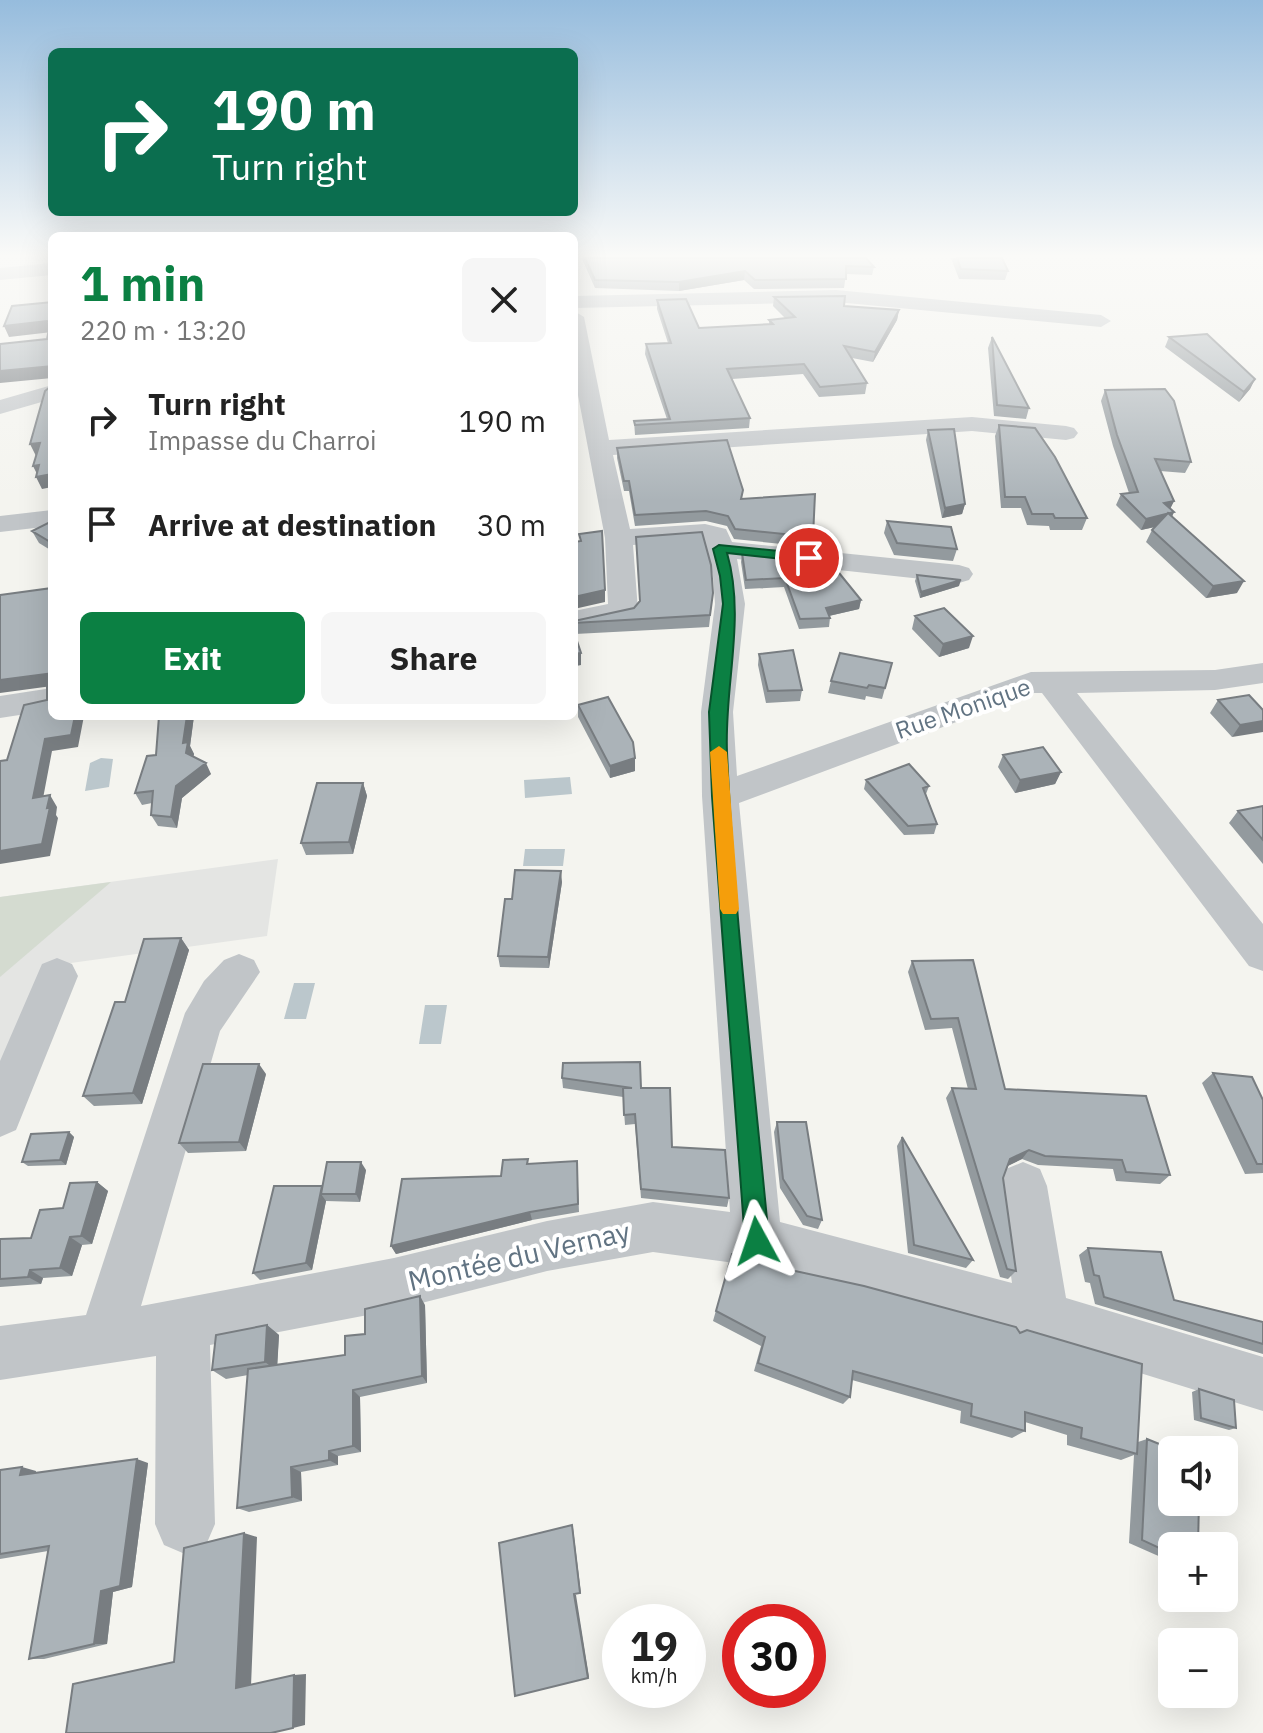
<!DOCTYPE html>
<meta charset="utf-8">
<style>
body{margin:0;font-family:"IBM Plex Sans",sans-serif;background:#f6f6f6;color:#222;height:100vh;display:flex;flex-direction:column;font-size:30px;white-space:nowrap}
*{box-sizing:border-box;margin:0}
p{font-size:26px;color:#767676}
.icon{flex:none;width:44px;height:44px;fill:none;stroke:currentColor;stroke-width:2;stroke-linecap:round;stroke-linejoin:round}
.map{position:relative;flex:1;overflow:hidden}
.drawer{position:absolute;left:48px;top:232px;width:530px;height:488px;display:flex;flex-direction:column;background:#fff;border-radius:12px;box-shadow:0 8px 32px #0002}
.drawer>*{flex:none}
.hud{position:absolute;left:48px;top:48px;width:530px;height:168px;border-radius:12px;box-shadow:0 8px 32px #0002;background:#0b6e4f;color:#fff;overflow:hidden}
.controls{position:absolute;left:1158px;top:1436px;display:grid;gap:16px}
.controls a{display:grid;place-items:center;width:80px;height:80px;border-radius:12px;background:#fff;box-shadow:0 8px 32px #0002;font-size:40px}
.speed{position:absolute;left:602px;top:1604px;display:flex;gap:16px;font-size:40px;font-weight:700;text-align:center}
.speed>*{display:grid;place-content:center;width:104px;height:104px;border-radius:50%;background:#fff;box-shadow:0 8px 32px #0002;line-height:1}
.speed small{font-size:20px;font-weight:400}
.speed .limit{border:12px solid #d22;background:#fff;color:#111}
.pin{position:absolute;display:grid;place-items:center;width:68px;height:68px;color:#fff;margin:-34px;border:4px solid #fff;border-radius:50%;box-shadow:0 2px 8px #0007}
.me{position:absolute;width:88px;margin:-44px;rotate:355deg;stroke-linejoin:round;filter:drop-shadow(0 0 6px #0008)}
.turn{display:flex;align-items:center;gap:28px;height:168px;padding:0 32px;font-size:36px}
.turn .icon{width:104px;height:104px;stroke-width:2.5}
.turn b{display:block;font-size:56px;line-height:68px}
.round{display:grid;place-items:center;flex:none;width:84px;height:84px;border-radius:12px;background:#f6f6f6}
.overview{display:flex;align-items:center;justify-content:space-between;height:136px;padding:0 32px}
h1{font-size:48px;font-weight:700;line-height:60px;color:#0b8043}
.primary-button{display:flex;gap:16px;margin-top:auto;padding:16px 32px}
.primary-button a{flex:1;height:92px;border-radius:12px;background:#0b8043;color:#fff;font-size:32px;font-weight:700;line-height:92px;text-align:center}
.primary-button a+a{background:#f6f6f6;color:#222}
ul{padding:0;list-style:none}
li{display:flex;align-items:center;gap:24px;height:104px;padding:0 32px}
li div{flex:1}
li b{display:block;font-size:30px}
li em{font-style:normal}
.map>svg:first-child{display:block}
</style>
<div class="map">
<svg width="1263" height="1733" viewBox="0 0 1263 1733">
<rect width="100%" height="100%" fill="#f4f4ef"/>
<path fill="#e4e5e3" d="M 278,859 L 267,936 L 49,966 L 0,1087 L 0,897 Z"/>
<path fill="#d4dbd0" d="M 111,882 L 0,977 L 0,897 Z"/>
<path fill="#bbc7cc" d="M 101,758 L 113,759 L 109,787 L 85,791 L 90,763 Z
M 570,777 L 572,794 L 525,798 L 524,780 Z
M 525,849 L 565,849 L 563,866 L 523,866 Z
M 294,983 L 315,983 L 306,1019 L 284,1019 Z
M 425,1005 L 447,1005 L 441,1044 L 419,1044 Z"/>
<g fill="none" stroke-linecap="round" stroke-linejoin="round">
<path fill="#c1c5c8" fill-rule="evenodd" d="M 52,263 L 52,275 L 0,280 L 0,268 Z
M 836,290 L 1101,315 L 1111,321 L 1101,327 L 836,302 L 574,308 L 574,296 Z
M 574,311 L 584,317 L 609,440 L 972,417 L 1066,426 L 1074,428 L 1078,433 L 1074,438 L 1066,440 L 972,431 L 613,455 L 630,529 L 705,524 L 726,529 L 732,542 L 959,565 L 969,568 L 973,574 L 969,580 L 959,583 L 737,559 L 745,604 L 733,712 L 737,776 L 1031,672 L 1215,670 L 1263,663 L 1263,683 L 1215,690 L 1077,693 L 1263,924 L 1263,971 L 1249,966 L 1042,693 L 1034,693 L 739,803 L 780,1222 L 1012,1283 L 999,1186 L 1006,1169 L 1023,1162 L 1040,1169 L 1047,1186 L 1066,1298 L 1263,1357 L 1263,1411 L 1043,1343 L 757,1266 L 653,1252 L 547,1271 L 394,1310 L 210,1345 L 215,1524 L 206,1545 L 185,1554 L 164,1545 L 155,1524 L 156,1356 L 0,1380 L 0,1326 L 86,1315 L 185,1013 L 204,981 L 224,960 L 239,954 L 254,960 L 260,972 L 220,1031 L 141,1306 L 394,1258 L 547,1221 L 653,1202 L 730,1212 L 702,796 L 701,712 L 715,604 L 713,576 L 704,540 L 633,545 L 638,610 L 633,616 L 574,629 L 574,611 L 608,604 L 605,538 L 574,374 Z
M 52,385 L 52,399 L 0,414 L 0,400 Z
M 52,510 L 52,526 L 0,532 L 0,516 Z
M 52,688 L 52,710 L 0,718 L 0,696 Z
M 57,958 L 72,964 L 78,976 L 16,1130 L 0,1137 L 0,1061 L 42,964 Z"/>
</g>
<path fill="#939a9e" d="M 582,258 L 866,258 L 874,267 L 872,275 L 846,274 L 844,288 L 754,289 L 744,280 L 679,291 L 595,288 L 583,261 Z
M 951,258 L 1002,258 L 1008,271 L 1005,280 L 959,279 Z
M 774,297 L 844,306 L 899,310 L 897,320 L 873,362 L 852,358 L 867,383 L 865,394 L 819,397 L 803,374 L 732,379 L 750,418 L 749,428 L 635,435 L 634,421 L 667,419 L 645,354 L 646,344 L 668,343 L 657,309 L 657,300 L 699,328 L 769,324 L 769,320 L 785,318 L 773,306 Z
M 992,337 L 1029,408 L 1026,419 L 994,416 L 988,348 Z
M 1169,337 L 1255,379 L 1250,389 L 1239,402 L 1165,347 Z
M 1105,390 L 1191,462 L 1185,473 L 1160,471 L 1174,501 L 1170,509 L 1174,512 L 1172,517 L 1237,593 L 1206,598 L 1146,542 L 1152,530 L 1155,527 L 1141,530 L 1116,505 L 1121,494 L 1129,493 L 1113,446 L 1101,401 Z
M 999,425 L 1087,518 L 1082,530 L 1050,530 L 1049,526 L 1027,525 L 1021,508 L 1001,508 L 995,436 Z
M 928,430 L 965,504 L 962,514 L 942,518 L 926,440 Z
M 617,448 L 742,499 L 813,537 L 811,547 L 734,539 L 727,526 L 706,521 L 635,526 L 629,491 L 624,491 L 617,458 Z
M 52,521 L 52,551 L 39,543 L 32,531 Z
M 887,521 L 957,549 L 953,561 L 894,555 L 884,533 Z
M 636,537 L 713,593 L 709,627 L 575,634 L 581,665 L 574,666 L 574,621 L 634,608 L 640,601 Z
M 742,553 L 861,600 L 859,609 L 829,616 L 830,618 L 829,627 L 799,629 L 784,587 L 745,589 L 741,562 Z
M 917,575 L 959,586 L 920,598 L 915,581 Z
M 915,616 L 969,648 L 939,657 L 912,629 Z
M 759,654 L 802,690 L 800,701 L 766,703 L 758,665 Z
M 892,663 L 882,699 L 866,696 L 865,700 L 828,693 L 831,681 Z
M 1218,700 L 1263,710 L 1232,737 L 1210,713 Z
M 578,705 L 635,771 L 610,778 L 578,717 Z
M 159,716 L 194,716 L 190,746 L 194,754 L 193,756 L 211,774 L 182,798 L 177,828 L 158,826 L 151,815 L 152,803 L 142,805 L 135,793 L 156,755 Z
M 1003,755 L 1061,772 L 1055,784 L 1015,793 L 998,767 Z
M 866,780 L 929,786 L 926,794 L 937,824 L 934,834 L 904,835 L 864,789 Z
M 363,783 L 367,796 L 353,854 L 306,855 L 301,843 Z
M 1263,806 L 1263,864 L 1229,823 L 1238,811 Z
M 562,882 L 549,968 L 500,967 L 498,956 L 512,899 Z
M 181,938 L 189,950 L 142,1104 L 94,1106 L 83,1096 L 125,1002 Z
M 973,960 L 1005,1089 L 1170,1175 L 1160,1184 L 1116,1181 L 1113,1169 L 1038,1165 L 1022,1159 L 1008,1166 L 1003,1178 L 1016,1271 L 1008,1279 L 1000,1277 L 946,1098 L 952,1088 L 968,1089 L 952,1028 L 925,1030 L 908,972 L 912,961 Z
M 1213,1073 L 1263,1100 L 1263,1173 L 1245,1174 L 1202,1083 Z
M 266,1074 L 246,1151 L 188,1153 L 179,1143 Z
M 562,1078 L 641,1088 L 672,1147 L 729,1198 L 727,1207 L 641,1198 L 635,1124 L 625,1125 L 623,1097 L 563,1088 Z
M 777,1122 L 822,1220 L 818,1229 L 803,1225 L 780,1188 L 774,1132 Z
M 69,1132 L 74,1137 L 66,1165 L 28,1166 L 22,1162 Z
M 902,1137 L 973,1260 L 966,1268 L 908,1253 L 897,1146 Z
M 577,1161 L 579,1212 L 532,1220 L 396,1254 L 391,1246 L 529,1164 Z
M 366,1170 L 360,1202 L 326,1201 L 312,1270 L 260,1280 L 253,1273 L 322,1186 Z
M 97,1182 L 108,1191 L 92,1244 L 82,1245 L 72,1276 L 43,1278 L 41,1284 L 0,1287 L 0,1239 L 31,1238 L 63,1208 Z
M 1088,1248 L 1174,1300 L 1263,1322 L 1263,1354 L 1095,1304 L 1090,1283 L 1085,1282 L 1079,1255 Z
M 732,1254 L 1020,1333 L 1138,1442 L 1147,1439 L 1172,1546 L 1172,1562 L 1129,1543 L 1134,1455 L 1121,1460 L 1067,1445 L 1067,1435 L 1025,1422 L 1025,1431 L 1012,1438 L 960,1423 L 961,1411 L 852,1380 L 850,1397 L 843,1404 L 754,1371 L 761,1346 L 713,1321 Z
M 425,1305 L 427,1383 L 360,1397 L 361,1452 L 338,1456 L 338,1465 L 301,1472 L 302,1501 L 249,1512 L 237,1508 L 248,1375 L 226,1379 L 212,1370 L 267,1325 L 279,1335 L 277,1365 L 345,1355 L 365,1334 Z
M 1199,1389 L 1236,1428 L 1229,1430 L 1194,1420 L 1192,1392 Z
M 148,1463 L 132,1587 L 113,1592 L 107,1644 L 44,1659 L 29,1659 L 48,1551 L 0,1559 L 0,1470 L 36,1471 L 35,1473 Z"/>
<path fill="#787d81" d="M 745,271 L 744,280 L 679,291 L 679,282 Z
M 899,310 L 897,320 L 873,362 L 875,352 Z
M 47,321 L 52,332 L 9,337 L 4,326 Z
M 52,366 L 52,378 L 0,383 L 0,371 Z
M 1255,379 L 1250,389 L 1239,402 L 1244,392 Z
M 40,443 L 36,456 L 30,444 Z
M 39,465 L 52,474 L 52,487 L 42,489 L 36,477 L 38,476 L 33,466 Z
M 1174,501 L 1168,513 L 1164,503 Z
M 965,504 L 962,514 L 942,518 L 945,508 Z
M 1174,512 L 1168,524 L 1141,530 L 1146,519 Z
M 961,580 L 959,586 L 920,598 L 921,592 Z
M 1244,581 L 1237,593 L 1206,598 L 1213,586 Z
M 605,590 L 605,602 L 574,609 L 574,597 Z
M 861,600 L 859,609 L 824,617 L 826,608 Z
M 973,636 L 969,648 L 939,657 L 943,644 Z
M 581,653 L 581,665 L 574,666 L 574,654 Z
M 47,674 L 52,686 L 0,693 L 0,680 Z
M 75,716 L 84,716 L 78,747 L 52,751 L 41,809 L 33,798 L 45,739 Z
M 187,716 L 194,716 L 190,746 L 194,754 L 192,764 L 183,743 Z
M 1263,721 L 1263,732 L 1232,737 L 1240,725 Z
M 635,758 L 635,771 L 610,778 L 610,766 Z
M 206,763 L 211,774 L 182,798 L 177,828 L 171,817 L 176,786 Z
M 1061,772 L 1055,784 L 1015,793 L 1020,780 Z
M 363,783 L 367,796 L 353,854 L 349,842 Z
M 50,795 L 57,807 L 56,815 L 58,818 L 50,856 L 0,864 L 0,851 L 47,808 Z
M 561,871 L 562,882 L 549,968 L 548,957 Z
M 181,938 L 189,950 L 142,1104 L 133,1093 Z
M 259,1064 L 266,1074 L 246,1151 L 239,1142 Z
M 69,1132 L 74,1137 L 66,1165 L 60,1160 Z
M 1029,1150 L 1022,1159 L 1003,1168 L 1010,1159 Z
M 361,1162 L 366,1170 L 360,1202 L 356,1194 Z
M 97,1182 L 108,1191 L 92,1244 L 81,1236 Z
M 321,1194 L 326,1201 L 312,1270 L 306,1263 Z
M 530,1212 L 532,1220 L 396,1254 L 391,1246 Z
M 70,1237 L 82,1245 L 72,1276 L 60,1268 Z
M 30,1270 L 43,1278 L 41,1284 L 28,1277 Z
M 420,1296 L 425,1305 L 427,1383 L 422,1376 Z
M 267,1325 L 279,1335 L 277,1371 L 265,1362 Z
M 353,1390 L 360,1397 L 361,1452 L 353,1446 Z
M 329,1451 L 338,1456 L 338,1465 L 329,1460 Z
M 137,1459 L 148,1463 L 132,1587 L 113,1592 L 107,1644 L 94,1644 L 101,1591 Z
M 22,1467 L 36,1471 L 34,1479 L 20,1475 Z
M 291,1467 L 301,1472 L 302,1501 L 292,1497 Z
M 572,1525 L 573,1528 L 581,1594 L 580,1593 Z
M 244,1533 L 257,1537 L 251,1686 L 236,1688 Z
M 574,1594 L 576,1595 L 589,1677 L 588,1678 Z
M 306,1674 L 305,1725 L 293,1728 L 294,1675 Z"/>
<path fill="#abb3b8" stroke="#787d81" stroke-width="2" d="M 585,258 L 866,258 L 874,267 L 846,266 L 846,279 L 755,280 L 745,271 L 679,282 L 595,280 Z
M 957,258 L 1002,258 L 1008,271 L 961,269 Z
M 845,296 L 844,306 L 899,310 L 875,352 L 844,346 L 867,383 L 820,387 L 804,364 L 727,369 L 750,418 L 635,425 L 634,421 L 670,419 L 646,344 L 671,343 L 657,300 L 686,299 L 699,328 L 773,324 L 769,320 L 795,317 L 774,297 Z
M 52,302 L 52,474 L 36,477 L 39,465 L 33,466 L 40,443 L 30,444 L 45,391 L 50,387 L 52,366 L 0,371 L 0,344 L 47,339 L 50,324 L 47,321 L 4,326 L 12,306 Z
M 1207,334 L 1255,379 L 1244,392 L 1169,337 Z
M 992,337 L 1029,408 L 997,405 Z
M 1165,389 L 1174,401 L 1191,462 L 1155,459 L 1174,501 L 1164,503 L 1174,512 L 1146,519 L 1121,494 L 1138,492 L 1117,435 L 1105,390 Z
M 999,425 L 1035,428 L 1055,457 L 1087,518 L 1055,518 L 1053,514 L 1032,514 L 1025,497 L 1005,497 Z
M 954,429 L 965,504 L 945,508 L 928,430 Z
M 727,440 L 743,490 L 741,499 L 815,494 L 813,537 L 735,529 L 728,516 L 706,511 L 635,515 L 629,481 L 624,481 L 617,448 Z
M 1168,513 L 1244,581 L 1213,586 L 1152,530 Z
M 52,521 L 52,543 L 32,531 Z
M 887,521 L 951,527 L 957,549 L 897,543 Z
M 602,531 L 605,590 L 574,597 L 574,542 L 581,541 L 579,534 Z
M 702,532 L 711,565 L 713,593 L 710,615 L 574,623 L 574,621 L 634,608 L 640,601 L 636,537 Z
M 742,553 L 831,563 L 861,600 L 826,608 L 830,618 L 800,619 L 785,578 L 746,580 Z
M 917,575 L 961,580 L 921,592 Z
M 52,588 L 52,716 L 75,716 L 71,735 L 45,739 L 33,798 L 50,795 L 47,808 L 50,807 L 42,844 L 0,851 L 0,761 L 7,760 L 24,705 L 47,700 L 47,674 L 0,680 L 0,595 Z
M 944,608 L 973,636 L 943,644 L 915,616 Z
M 574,632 L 581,653 L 574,654 Z
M 793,650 L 802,690 L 768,691 L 759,654 Z
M 840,653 L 892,663 L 885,688 L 869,685 L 867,688 L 831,681 Z
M 1249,695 L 1263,710 L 1263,721 L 1240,725 L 1218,700 Z
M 608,697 L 633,742 L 635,758 L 610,766 L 578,705 Z
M 159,716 L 187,716 L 183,743 L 188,742 L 186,753 L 206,763 L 176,786 L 171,817 L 151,815 L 153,791 L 135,793 L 147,756 L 156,755 Z
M 1043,747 L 1061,772 L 1020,780 L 1003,755 Z
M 909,764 L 929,786 L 923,788 L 937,824 L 908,826 L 866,780 Z
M 317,783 L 363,783 L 349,842 L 301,843 Z
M 1263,806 L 1263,840 L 1238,811 Z
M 515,870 L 561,871 L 548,957 L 498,956 L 505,899 L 512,899 Z
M 181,938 L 133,1093 L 83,1096 L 115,1002 L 125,1002 L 144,939 Z
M 973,960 L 1005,1089 L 1146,1096 L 1170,1175 L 1126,1172 L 1122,1160 L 1045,1156 L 1029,1150 L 1010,1159 L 1003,1178 L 1016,1271 L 1007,1269 L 952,1088 L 976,1089 L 958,1018 L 931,1019 L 912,961 Z
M 640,1062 L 641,1088 L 670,1088 L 672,1147 L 725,1150 L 729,1198 L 641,1189 L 635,1114 L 624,1115 L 623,1088 L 632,1088 L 562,1078 L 563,1063 Z
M 203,1064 L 259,1064 L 239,1142 L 179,1143 Z
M 1213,1073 L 1252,1077 L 1263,1100 L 1263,1164 L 1257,1164 Z
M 777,1122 L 806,1122 L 822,1220 L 807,1216 L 783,1179 Z
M 69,1132 L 60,1160 L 22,1162 L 31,1134 Z
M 902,1137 L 973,1260 L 914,1245 Z
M 528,1159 L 527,1164 L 577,1161 L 578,1204 L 530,1212 L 391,1246 L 402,1179 L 501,1176 L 503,1160 Z
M 327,1162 L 361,1162 L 356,1194 L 321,1194 Z
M 97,1182 L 81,1236 L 70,1237 L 60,1268 L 30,1270 L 28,1277 L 0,1279 L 0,1239 L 31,1238 L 40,1210 L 63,1208 L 70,1183 Z
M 274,1186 L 322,1186 L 306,1263 L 253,1273 Z
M 1088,1248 L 1161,1252 L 1174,1300 L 1263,1322 L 1263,1344 L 1104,1297 L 1099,1276 L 1094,1275 Z
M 732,1254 L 760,1258 L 787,1265 L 786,1269 L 864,1286 L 1016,1327 L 1020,1333 L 1027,1330 L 1142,1364 L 1137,1454 L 1081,1438 L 1082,1428 L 1025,1412 L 1025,1431 L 971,1416 L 972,1404 L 853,1371 L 850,1397 L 758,1363 L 765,1337 L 716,1311 Z
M 420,1296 L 422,1376 L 353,1390 L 353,1446 L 329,1451 L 329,1460 L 291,1467 L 292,1497 L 237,1508 L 248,1369 L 345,1355 L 345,1336 L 365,1334 L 365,1309 Z
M 267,1325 L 265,1362 L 212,1370 L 216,1335 Z
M 1199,1389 L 1234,1400 L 1236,1428 L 1201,1418 Z
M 1147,1439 L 1174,1450 L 1172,1450 L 1172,1502 L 1199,1502 L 1198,1546 L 1172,1546 L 1172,1554 L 1142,1540 Z
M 137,1459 L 120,1586 L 101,1591 L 94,1644 L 29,1659 L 49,1546 L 0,1554 L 0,1470 L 22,1467 L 20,1475 Z
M 572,1525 L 580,1593 L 574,1594 L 588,1678 L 515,1696 L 499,1543 Z
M 244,1533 L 236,1688 L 294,1675 L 293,1728 L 271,1733 L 66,1733 L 73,1684 L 174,1662 L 184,1548 Z"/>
<linearGradient id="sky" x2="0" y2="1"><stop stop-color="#96bcdd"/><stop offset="0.51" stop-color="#fafaf8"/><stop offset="1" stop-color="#fafaf8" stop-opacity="0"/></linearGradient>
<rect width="1263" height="501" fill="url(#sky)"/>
<path fill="#0b8043" stroke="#07532c" stroke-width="2" d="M 719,545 L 809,554 L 816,558 L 809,562 L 727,553 C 746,618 724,686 727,752 C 734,915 754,1078 769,1241 L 765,1249 L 757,1253 L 748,1249 L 745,1241 L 712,796 L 709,712 L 723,604 L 720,576 L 713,549 Z"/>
<path fill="#f59e0b" d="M 719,746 L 727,752 L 739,909 L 736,914 L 723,914 L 720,909 L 710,752 Z"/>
<g text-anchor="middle" stroke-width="8" stroke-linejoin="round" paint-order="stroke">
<g font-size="24" fill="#617382" stroke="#fff">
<text transform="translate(963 709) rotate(-19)" y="8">Rue Monique</text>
</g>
<g font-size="28" fill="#617382" stroke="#fff">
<text transform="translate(519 1256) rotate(-13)" y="10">Montée du Vernay</text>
</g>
</g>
</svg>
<div class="controls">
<a><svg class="icon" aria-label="sound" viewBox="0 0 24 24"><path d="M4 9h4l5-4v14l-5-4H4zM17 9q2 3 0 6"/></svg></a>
<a>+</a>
<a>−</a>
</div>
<div class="speed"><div>19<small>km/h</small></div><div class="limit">30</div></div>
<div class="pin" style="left:809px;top:558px;background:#d93025"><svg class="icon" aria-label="arrive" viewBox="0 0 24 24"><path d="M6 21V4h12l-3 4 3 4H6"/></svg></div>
<svg class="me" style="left:757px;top:1241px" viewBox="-20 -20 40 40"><path d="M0-17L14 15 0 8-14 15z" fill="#0b8043" stroke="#fff" stroke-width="4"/></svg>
<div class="hud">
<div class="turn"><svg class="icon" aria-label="right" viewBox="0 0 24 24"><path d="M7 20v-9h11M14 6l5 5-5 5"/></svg><div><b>190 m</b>Turn right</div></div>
</div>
<section class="drawer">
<div class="overview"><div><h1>1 min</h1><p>220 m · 13:20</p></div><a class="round"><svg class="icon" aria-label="close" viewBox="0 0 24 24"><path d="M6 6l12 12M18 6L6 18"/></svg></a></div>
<ul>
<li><svg class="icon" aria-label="right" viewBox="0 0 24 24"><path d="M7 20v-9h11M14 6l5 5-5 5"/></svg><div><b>Turn right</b><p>Impasse du Charroi</p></div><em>190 m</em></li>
<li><svg class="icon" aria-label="arrive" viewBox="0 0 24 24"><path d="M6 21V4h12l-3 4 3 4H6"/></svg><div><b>Arrive at destination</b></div><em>30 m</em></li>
</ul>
<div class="primary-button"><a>Exit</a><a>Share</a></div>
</section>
</div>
